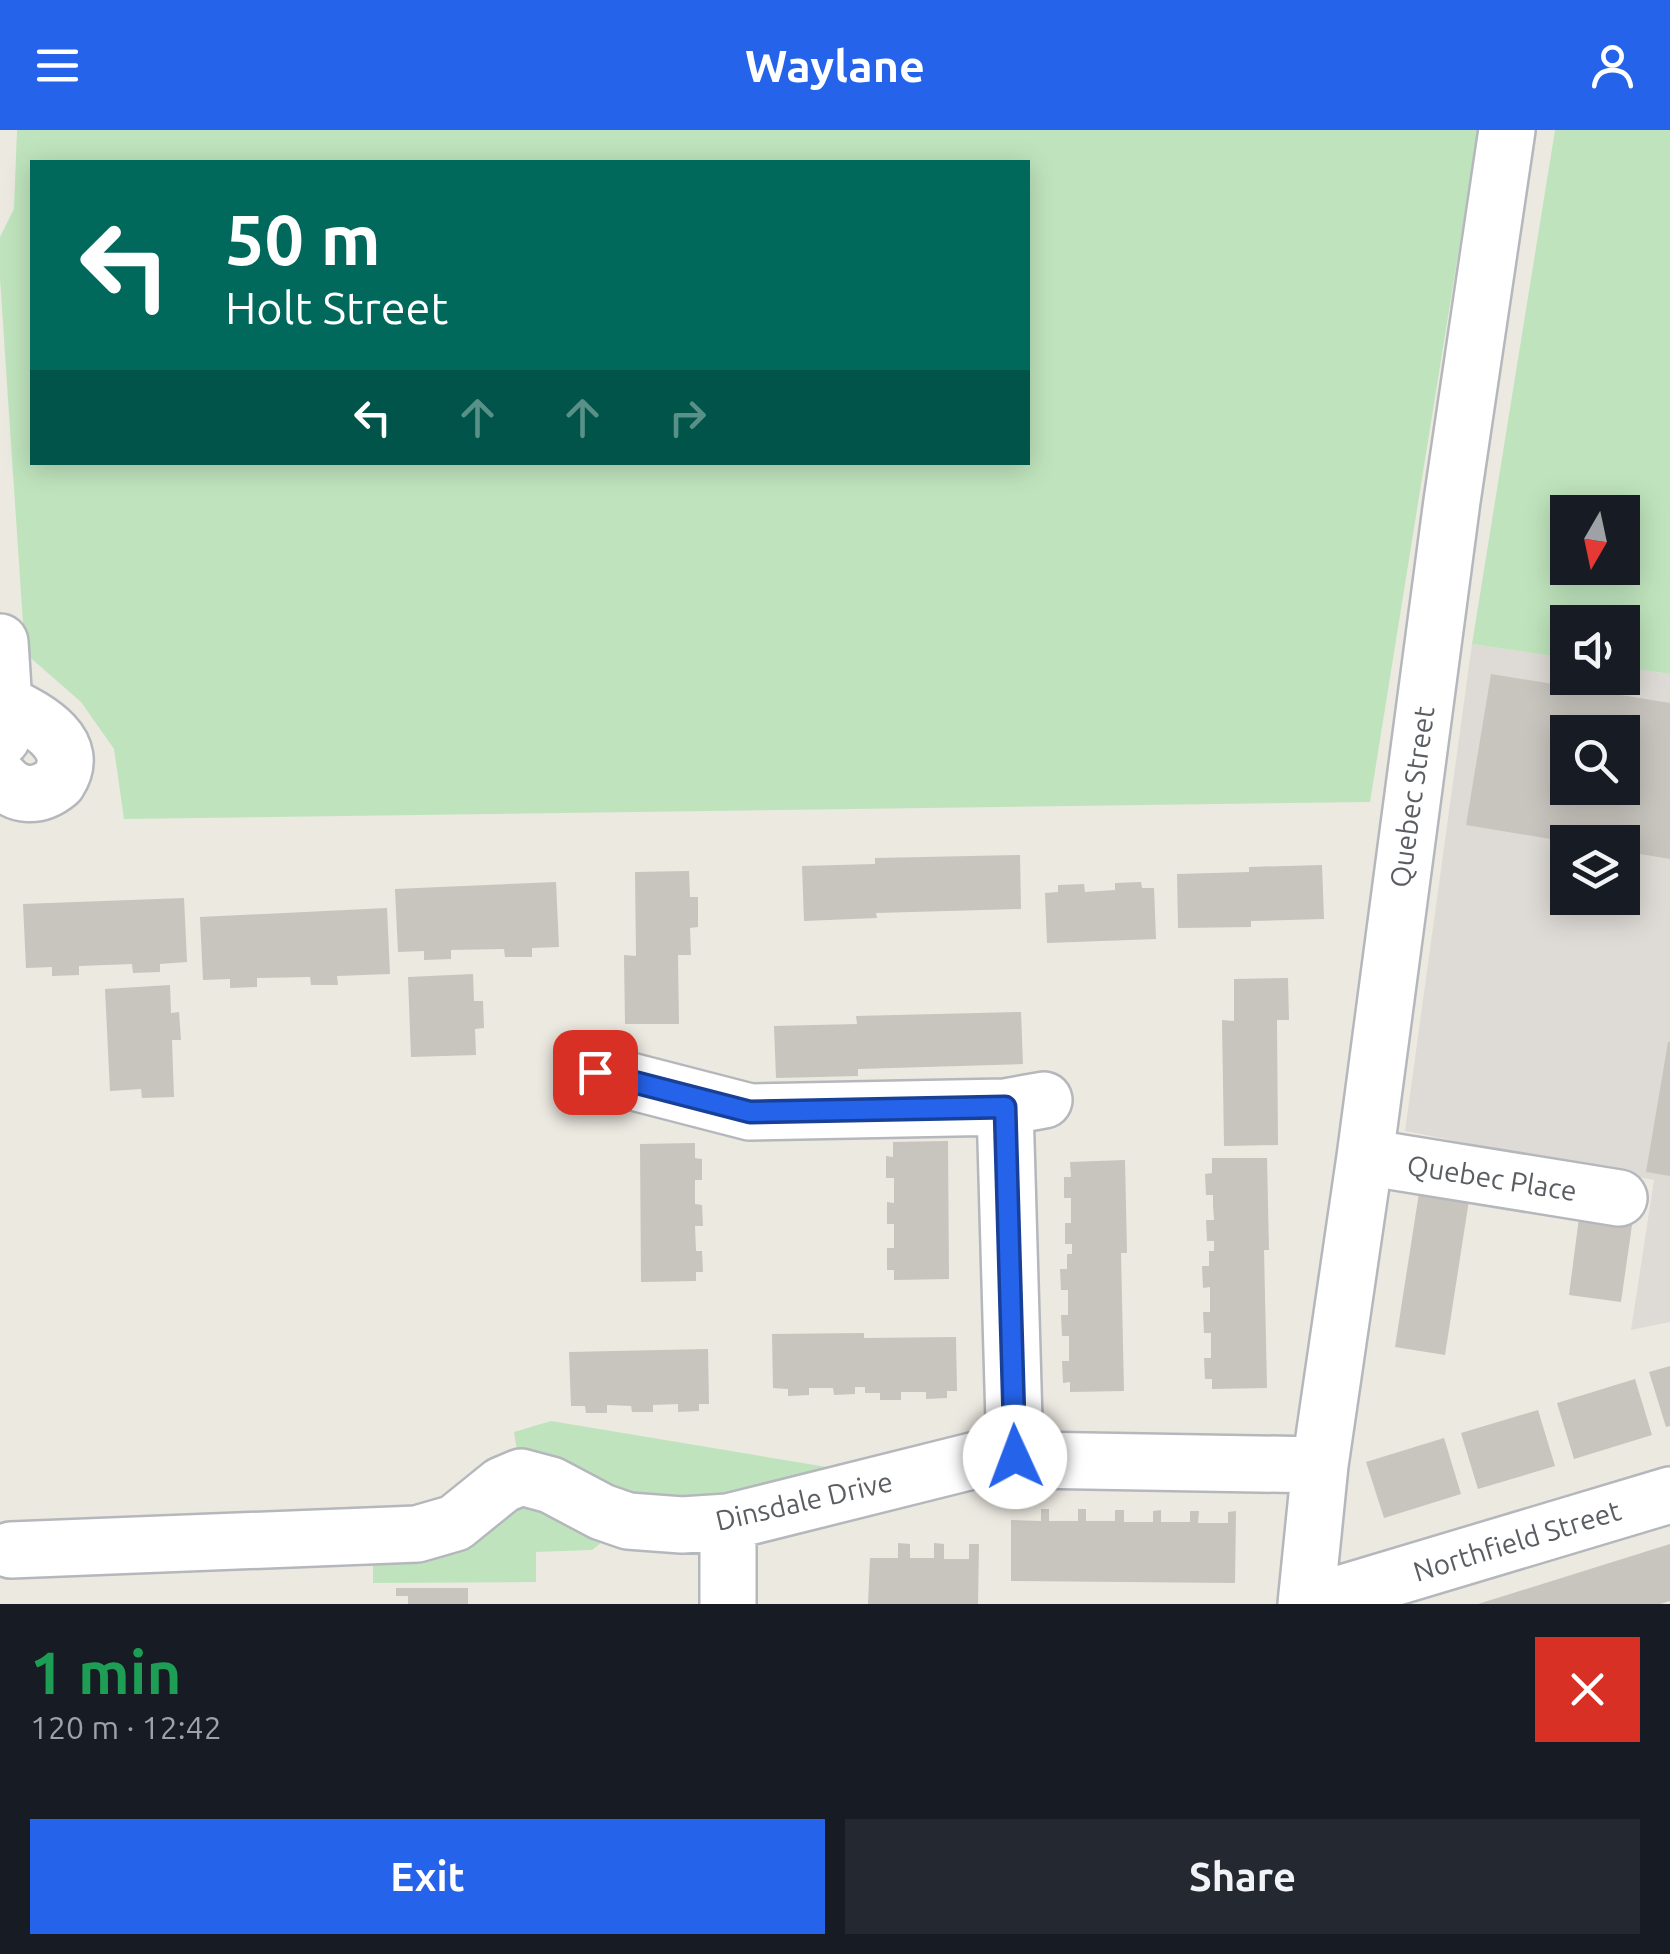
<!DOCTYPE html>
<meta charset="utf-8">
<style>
body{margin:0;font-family:Ubuntu,sans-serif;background:#242831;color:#f1f3f6;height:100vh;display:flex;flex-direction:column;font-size:38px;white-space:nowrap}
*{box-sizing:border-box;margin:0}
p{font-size:32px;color:#9ea1a6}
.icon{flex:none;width:55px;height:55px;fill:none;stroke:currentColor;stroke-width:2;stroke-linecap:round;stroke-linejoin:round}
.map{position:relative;height:1474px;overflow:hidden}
.sheet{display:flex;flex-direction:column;background:#171b24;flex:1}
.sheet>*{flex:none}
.guide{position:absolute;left:30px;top:30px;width:1000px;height:305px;border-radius:0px;box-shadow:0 5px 25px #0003;background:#00695c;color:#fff;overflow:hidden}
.needle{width:65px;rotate:189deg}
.buttons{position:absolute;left:1550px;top:365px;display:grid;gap:20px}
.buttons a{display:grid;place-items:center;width:90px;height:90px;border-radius:0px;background:#171b24;box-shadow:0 5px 25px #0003;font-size:50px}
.pin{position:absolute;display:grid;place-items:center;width:85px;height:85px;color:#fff;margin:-42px;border-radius:20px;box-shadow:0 5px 15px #0006}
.me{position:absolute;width:110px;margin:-55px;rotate:358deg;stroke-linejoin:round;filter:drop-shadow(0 0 8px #0008)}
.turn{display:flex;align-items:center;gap:35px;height:210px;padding:0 30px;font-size:45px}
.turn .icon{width:130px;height:130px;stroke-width:2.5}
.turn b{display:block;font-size:70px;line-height:85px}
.lanes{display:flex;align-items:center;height:95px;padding:0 30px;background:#0003;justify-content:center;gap:50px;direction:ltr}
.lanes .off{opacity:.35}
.round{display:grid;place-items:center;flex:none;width:105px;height:105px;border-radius:0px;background:#242831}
.head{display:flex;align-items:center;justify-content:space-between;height:170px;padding:0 30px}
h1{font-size:60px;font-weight:700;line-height:75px;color:#1e9e55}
.button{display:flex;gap:20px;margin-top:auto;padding:20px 30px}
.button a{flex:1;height:115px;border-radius:0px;background:#2563eb;color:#fff;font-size:40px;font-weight:700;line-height:115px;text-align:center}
.button a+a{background:#242831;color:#f1f3f6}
header{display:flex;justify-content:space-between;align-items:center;height:130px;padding:0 30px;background:#2563eb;color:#fff;font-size:45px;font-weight:700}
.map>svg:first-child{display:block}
</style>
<header><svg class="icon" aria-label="menu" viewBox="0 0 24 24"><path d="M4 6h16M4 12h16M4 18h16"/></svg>Waylane<svg class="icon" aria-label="person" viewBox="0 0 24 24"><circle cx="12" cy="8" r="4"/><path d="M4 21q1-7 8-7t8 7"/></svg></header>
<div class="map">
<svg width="1670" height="1474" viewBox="0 0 1670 1474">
<rect width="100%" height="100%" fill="#ece9e1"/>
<path fill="#dedbd6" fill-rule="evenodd" d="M 1472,514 L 1567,528 L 1568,548 L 1622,548 L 1623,537 L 1670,544 L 1670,1192 L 1631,1200 L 1654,1050 L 1405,1001 ZM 1568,602 L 1622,602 L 1622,658 L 1568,658 ZM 1568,712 L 1622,712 L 1622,768 L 1568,768 Z"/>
<path fill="#bfe4bd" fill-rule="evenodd" d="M 17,0 L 1478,0 L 1370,672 L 124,689 L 114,619 L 81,572 L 25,523 L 0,149 L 0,107 L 14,79 ZM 32,32 L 1028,32 L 1028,332 L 32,332 Z
M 1555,0 L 1670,0 L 1670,544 L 1623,537 L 1622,492 L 1568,492 L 1567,528 L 1472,514 ZM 1622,382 L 1622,438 L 1568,438 L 1568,382 Z
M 551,1291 L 899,1349 L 629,1391 L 592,1420 L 536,1422 L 536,1452 L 373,1453 L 373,1407 L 521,1347 L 514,1302 Z"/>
<path fill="#c8c4be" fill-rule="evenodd" d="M 1491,544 L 1670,573 L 1670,729 L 1622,721 L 1622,712 L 1569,712 L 1466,695 ZM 1568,602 L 1622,602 L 1622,658 L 1568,658 Z
M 1020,725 L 1021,779 L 876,783 L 877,788 L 804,791 L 802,736 L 875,734 L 875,728 Z
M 1322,735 L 1324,789 L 1251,791 L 1251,797 L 1178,798 L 1177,744 L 1249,742 L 1249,737 Z
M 689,741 L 690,767 L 698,767 L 698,797 L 690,798 L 691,825 L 678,825 L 679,894 L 625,894 L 624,825 L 636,826 L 635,742 Z
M 556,752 L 559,817 L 532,818 L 532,827 L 505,827 L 504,819 L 451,820 L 451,829 L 424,830 L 424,821 L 398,822 L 395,759 Z
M 1141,752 L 1142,758 L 1154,758 L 1156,809 L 1047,813 L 1045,763 L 1058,762 L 1058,755 L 1084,754 L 1085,762 L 1115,760 L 1115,753 Z
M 184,768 L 187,832 L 160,834 L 160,842 L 133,843 L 132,834 L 79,836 L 79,845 L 52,846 L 52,837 L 26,838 L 23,774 Z
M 387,778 L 390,844 L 337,846 L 338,855 L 311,855 L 310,847 L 257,848 L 257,857 L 230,858 L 230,849 L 203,850 L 200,787 Z
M 473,844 L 474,871 L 483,871 L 484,898 L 475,899 L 476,925 L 411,927 L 408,847 Z
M 1288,848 L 1289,890 L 1277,890 L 1278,1015 L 1224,1016 L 1222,890 L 1234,891 L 1234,849 Z
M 170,855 L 171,883 L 179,882 L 181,910 L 172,910 L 174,967 L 142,968 L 141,959 L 110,961 L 105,859 Z
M 1021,882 L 1023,934 L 858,939 L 858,946 L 776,948 L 774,896 L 857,894 L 856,886 Z
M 1668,912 L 1670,912 L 1670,1046 L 1646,1042 Z
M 948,1011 L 949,1149 L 894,1150 L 894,1140 L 887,1140 L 887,1118 L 894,1118 L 894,1094 L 887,1094 L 887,1072 L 894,1073 L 894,1048 L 886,1048 L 886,1026 L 893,1027 L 893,1012 Z
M 695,1013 L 695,1028 L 702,1029 L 702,1050 L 695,1050 L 695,1074 L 702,1075 L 703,1096 L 695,1096 L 696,1121 L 702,1121 L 703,1142 L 696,1142 L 696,1151 L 641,1152 L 640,1014 Z
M 1212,1028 L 1267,1028 L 1269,1120 L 1264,1120 L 1267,1258 L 1212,1259 L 1212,1249 L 1205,1249 L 1204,1228 L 1211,1228 L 1211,1203 L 1204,1203 L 1203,1182 L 1210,1182 L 1210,1157 L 1203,1158 L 1202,1136 L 1209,1136 L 1209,1121 L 1214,1121 L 1214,1111 L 1207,1111 L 1206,1090 L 1214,1090 L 1213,1075 L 1213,1065 L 1206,1065 L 1205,1044 L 1212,1043 Z
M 1125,1030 L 1127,1123 L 1121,1123 L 1124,1261 L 1070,1262 L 1070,1252 L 1063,1253 L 1062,1231 L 1069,1231 L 1069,1206 L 1062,1206 L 1061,1185 L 1068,1185 L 1068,1160 L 1061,1160 L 1060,1139 L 1067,1139 L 1067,1124 L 1072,1124 L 1072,1114 L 1065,1114 L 1065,1093 L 1071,1093 L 1071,1068 L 1064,1068 L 1064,1047 L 1071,1047 L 1070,1032 Z
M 1419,1063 L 1469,1070 L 1445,1225 L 1395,1217 Z
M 1580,1080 L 1633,1088 L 1621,1172 L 1569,1165 Z
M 864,1203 L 864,1208 L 956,1207 L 957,1261 L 947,1261 L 947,1268 L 926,1269 L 926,1262 L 901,1262 L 901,1270 L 880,1270 L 880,1263 L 865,1263 L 865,1257 L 855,1257 L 855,1264 L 834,1265 L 833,1258 L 809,1258 L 809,1265 L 788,1266 L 788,1259 L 773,1258 L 772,1204 Z
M 708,1219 L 709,1274 L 699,1274 L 699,1281 L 678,1282 L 678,1274 L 653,1275 L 653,1282 L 632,1282 L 631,1276 L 607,1275 L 607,1283 L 586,1283 L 585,1276 L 571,1276 L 569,1222 Z
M 1670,1236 L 1670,1296 L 1666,1297 L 1649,1242 Z
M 1635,1249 L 1652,1305 L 1574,1329 L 1557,1273 Z
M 1538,1280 L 1555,1336 L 1478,1359 L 1461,1303 Z
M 1444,1308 L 1461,1364 L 1384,1388 L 1366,1332 Z
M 1041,1379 L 1049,1379 L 1049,1391 L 1078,1391 L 1078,1379 L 1086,1379 L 1086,1391 L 1115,1391 L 1115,1380 L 1124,1380 L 1124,1392 L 1153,1392 L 1153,1381 L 1161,1380 L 1161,1392 L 1190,1392 L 1190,1381 L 1199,1381 L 1198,1393 L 1228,1393 L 1228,1382 L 1236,1381 L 1235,1453 L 1011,1451 L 1011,1390 L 1041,1391 Z
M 898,1413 L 910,1414 L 910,1428 L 934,1428 L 934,1413 L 944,1414 L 944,1429 L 969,1429 L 969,1414 L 979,1414 L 978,1474 L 868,1474 L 870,1428 L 898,1428 Z
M 1670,1414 L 1670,1471 L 1660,1474 L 1478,1474 Z
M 396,1458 L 468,1458 L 468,1474 L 408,1474 L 408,1466 L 396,1466 Z"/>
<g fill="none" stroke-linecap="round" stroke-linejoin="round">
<g stroke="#b4b7bc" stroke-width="60">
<path id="minor" d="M 0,512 L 5,591 L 2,608
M 0,648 C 17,668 39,668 58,652 C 84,612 33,588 4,573
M 595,942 L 750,982 L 1005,977 L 1044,970
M 1005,977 L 1015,1327
M 1365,1027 L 1619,1068
M 11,1420 L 417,1404 L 455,1393 L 502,1355 L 521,1347 L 551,1355 L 602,1382 L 628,1391 L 682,1395 L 728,1392 L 980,1329 L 1320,1335
M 728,1474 L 728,1392
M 1306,1474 L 1320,1335 L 1365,1027 L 1452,371 L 1507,0
M 1306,1474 L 1670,1365"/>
</g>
<use href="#minor" stroke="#fff" stroke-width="55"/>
</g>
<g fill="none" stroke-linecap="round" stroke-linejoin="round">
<g stroke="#184099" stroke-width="25">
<path id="route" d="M 595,942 L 750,982 L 1005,977 L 1015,1327"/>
</g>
<use href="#route" stroke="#2563eb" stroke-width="18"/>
</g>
<g text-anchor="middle" stroke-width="8" stroke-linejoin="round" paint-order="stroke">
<g font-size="28" fill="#5a5e62" stroke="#fff">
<text transform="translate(1412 667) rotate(-82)" y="10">Quebec Street</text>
<text transform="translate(1492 1048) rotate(9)" y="10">Quebec Place</text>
<text transform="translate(804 1371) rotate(-13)" y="10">Dinsdale Drive</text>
<text transform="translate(1517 1411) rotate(-17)" y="10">Northfield Street</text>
</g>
</g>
</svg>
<div class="buttons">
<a><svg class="needle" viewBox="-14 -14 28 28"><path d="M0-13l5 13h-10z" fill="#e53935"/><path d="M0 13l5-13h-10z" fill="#9ea1a6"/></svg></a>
<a><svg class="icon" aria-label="sound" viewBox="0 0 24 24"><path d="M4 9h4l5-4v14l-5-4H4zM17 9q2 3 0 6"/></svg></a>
<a><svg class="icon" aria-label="search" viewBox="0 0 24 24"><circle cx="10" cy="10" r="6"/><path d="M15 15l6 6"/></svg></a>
<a><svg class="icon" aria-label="layers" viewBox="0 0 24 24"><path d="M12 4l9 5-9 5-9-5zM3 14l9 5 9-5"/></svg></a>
</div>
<div class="pin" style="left:595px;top:942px;background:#d93025"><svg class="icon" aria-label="arrive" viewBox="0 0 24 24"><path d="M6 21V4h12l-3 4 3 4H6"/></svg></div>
<svg class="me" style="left:1015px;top:1327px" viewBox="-20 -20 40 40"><circle r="19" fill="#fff"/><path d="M0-13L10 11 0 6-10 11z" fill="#2563eb"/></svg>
<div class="guide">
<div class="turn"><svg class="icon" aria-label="left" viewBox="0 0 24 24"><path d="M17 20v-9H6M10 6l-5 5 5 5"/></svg><div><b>50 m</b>Holt Street</div></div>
<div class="lanes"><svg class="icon" aria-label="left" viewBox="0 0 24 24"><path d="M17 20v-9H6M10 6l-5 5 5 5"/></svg><svg class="icon off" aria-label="ahead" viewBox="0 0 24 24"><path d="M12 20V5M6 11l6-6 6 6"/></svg><svg class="icon off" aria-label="ahead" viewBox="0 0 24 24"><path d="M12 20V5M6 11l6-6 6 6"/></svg><svg class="icon off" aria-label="right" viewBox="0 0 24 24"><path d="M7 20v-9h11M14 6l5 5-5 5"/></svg></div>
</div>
</div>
<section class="sheet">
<div class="head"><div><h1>1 min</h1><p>120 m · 12:42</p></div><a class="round" style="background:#d93025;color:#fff"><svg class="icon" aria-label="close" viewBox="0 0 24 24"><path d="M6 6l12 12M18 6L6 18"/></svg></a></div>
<div class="button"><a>Exit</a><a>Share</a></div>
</section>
